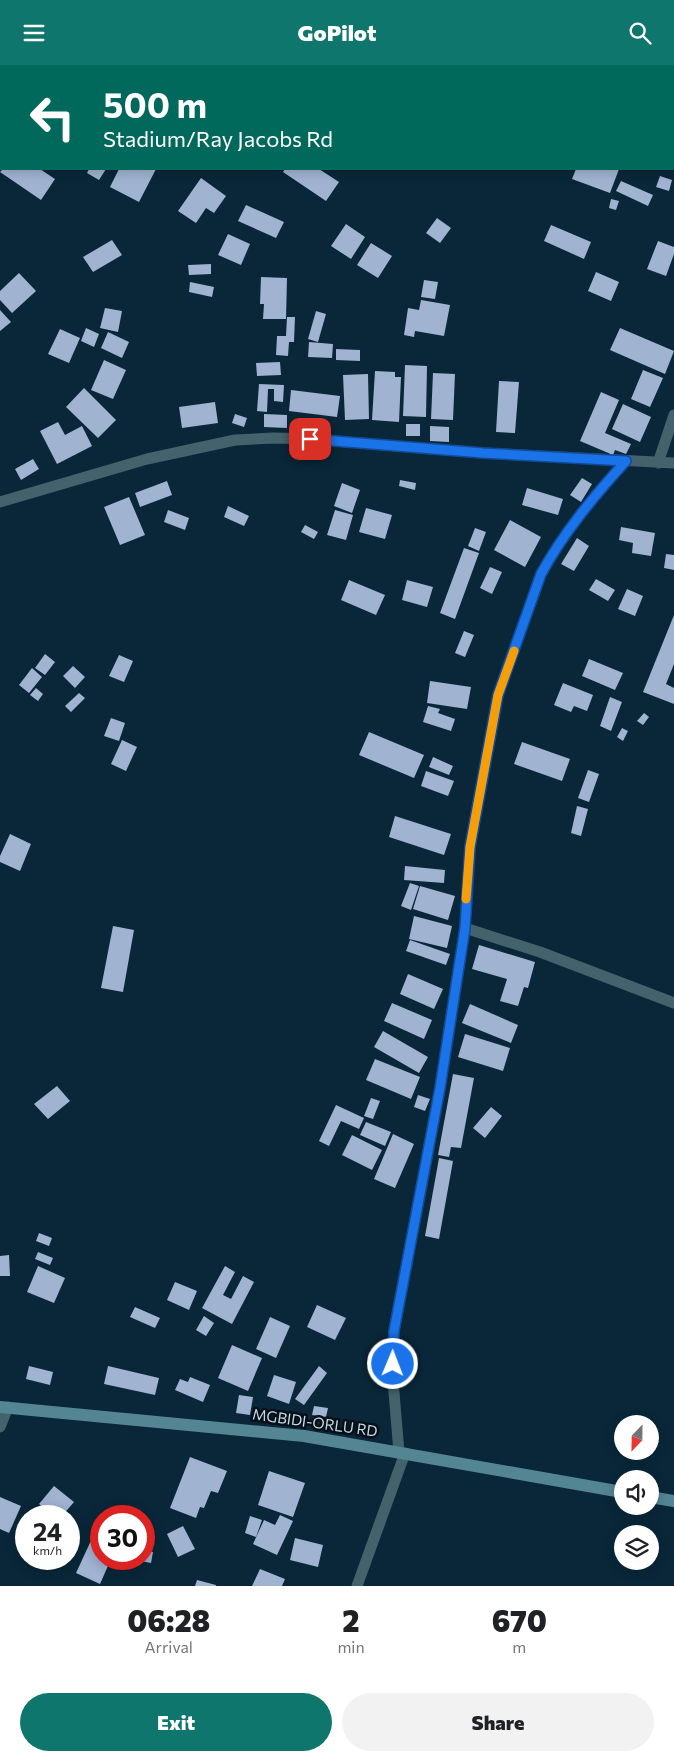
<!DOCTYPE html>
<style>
body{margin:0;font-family:Commissioner,sans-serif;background:#f2f2f2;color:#202124;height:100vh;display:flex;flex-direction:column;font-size:19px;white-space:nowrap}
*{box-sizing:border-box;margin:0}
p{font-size:16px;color:#757577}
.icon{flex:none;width:28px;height:28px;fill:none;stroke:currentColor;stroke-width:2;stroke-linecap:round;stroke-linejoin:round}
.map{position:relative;height:1521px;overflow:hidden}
.details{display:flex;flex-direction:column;background:#fff;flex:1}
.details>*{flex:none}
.top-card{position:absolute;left:0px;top:0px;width:675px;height:105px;box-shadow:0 2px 12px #0003;background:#00695c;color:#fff;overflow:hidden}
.needle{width:32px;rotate:202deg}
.controls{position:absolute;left:614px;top:1350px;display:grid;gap:10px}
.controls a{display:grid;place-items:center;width:45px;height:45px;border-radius:50%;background:#fff;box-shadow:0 2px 12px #0003;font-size:25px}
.speed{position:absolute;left:15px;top:1440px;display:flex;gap:10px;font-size:25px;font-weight:700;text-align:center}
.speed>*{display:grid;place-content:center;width:65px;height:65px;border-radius:50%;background:#fff;box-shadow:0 2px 12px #0003;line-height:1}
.speed small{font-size:12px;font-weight:400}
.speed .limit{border:8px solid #d22;background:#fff;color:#111}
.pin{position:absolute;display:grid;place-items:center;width:42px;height:42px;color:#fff;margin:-21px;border-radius:10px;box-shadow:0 2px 8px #0006}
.me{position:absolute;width:55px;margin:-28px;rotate:1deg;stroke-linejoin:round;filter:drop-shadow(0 0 4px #0008)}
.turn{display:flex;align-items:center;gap:18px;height:105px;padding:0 20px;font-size:22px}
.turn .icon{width:65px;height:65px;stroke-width:2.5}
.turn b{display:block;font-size:35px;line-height:42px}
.eta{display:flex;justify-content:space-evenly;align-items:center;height:85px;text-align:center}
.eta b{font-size:30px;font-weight:800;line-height:35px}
.primary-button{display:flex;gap:10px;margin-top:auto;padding:10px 20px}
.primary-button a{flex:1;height:58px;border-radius:30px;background:#0f766e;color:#fff;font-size:20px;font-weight:800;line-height:58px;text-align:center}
.primary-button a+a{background:#f2f2f2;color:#202124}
header{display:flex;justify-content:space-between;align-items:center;height:65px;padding:0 20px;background:#0f766e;color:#fff;font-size:22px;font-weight:800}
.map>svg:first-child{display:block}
</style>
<header><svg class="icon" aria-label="menu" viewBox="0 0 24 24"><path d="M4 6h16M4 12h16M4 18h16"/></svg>GoPilot<svg class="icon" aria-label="search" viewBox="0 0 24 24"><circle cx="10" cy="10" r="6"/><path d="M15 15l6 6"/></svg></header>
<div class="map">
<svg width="674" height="1521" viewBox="0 0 674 1521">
<rect width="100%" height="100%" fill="#092739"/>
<path fill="#a0b3d1" d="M 3,104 L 40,104 L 55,114 L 41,135 L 0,107 Z
M 89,104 L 106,104 L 99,115 L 87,108 Z
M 119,104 L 156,104 L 139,137 L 110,122 Z
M 285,104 L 319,104 L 339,117 L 326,136 L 283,107 Z
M 576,104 L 619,104 L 610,128 L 572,114 Z
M 660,111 L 672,115 L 669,126 L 656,122 Z
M 201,113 L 226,131 L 214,148 L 206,143 L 196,158 L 178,146 Z
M 621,116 L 653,130 L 648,141 L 616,126 Z
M 611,134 L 619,136 L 616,145 L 609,143 Z
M 246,140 L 284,157 L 276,173 L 238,156 Z
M 437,153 L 451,163 L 440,178 L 426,168 Z
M 346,159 L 365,172 L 351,194 L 331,181 Z
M 551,160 L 591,177 L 584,194 L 544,176 Z
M 228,169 L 250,179 L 241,200 L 218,190 Z
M 112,175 L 122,190 L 93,207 L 83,192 Z
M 658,176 L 674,182 L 674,189 L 666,211 L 647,204 Z
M 371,178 L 392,191 L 378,213 L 357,200 Z
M 211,199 L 211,209 L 189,210 L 188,200 Z
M 596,207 L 619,217 L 611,236 L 588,226 Z
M 19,208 L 36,226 L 12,248 L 0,235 L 0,226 Z
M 261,212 L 287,213 L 286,254 L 263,254 L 264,239 L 260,239 Z
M 424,215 L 438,217 L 435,234 L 421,232 Z
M 190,217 L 214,222 L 212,232 L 189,227 Z
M 421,235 L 450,240 L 444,271 L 415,266 L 414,272 L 404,270 L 408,243 L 419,245 Z
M 105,243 L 122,246 L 118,267 L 100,263 Z
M 0,245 L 11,257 L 0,266 Z
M 316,246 L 326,249 L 318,277 L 308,274 Z
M 287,252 L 295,252 L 294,277 L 289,277 L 288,291 L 276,290 L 277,271 L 286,271 Z
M 86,263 L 99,269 L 94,282 L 81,276 Z
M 620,263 L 674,286 L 665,309 L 610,285 Z
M 60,264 L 80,273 L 69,298 L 48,289 Z
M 108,267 L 129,277 L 122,293 L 101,283 Z
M 309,277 L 333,279 L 332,293 L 308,292 Z
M 336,284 L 360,285 L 360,296 L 336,295 Z
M 104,295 L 126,305 L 113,334 L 91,325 Z
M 280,297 L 281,310 L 257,311 L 256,298 Z
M 405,300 L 427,301 L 426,352 L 403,351 Z
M 643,305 L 663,313 L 650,342 L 631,334 Z
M 375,306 L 395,307 L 395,312 L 401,312 L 399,357 L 372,355 Z
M 433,308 L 455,309 L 453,355 L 431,354 Z
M 368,309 L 369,354 L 345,355 L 343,310 Z
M 499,316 L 519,317 L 515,368 L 496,367 Z
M 259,319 L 284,320 L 283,337 L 274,336 L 274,324 L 268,324 L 267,347 L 257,346 Z
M 84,323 L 116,355 L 98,373 L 66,342 Z
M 291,325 L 340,331 L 337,352 L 289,346 Z
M 601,327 L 619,335 L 605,368 L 631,379 L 626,389 L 615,385 L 613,390 L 580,376 Z
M 215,337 L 218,358 L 182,363 L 179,342 Z
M 623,339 L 651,352 L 640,377 L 612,364 Z
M 235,349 L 247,353 L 244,362 L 232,358 Z
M 264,349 L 287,350 L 287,363 L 264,362 Z
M 58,357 L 65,370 L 82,361 L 92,381 L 57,399 L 40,366 Z
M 406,359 L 420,359 L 420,371 L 406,371 Z
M 430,361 L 449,362 L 449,377 L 430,376 Z
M 33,394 L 39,404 L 21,415 L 15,404 Z
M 582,413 L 592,419 L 581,437 L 570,430 Z
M 400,415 L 416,418 L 415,425 L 399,421 Z
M 167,416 L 172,430 L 140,442 L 135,428 Z
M 342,418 L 360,425 L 352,448 L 334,441 Z
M 527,423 L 563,434 L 558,450 L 522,440 Z
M 129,432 L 145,470 L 120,480 L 104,442 Z
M 228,441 L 249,451 L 244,461 L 224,452 Z
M 366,443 L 392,450 L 385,474 L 359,467 Z
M 168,445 L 189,453 L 185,465 L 164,457 Z
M 335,445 L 353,450 L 346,475 L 327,470 Z
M 510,455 L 541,472 L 525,502 L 494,485 Z
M 305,460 L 318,467 L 314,474 L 301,467 Z
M 621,462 L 655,468 L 651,491 L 632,488 L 633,478 L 619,475 Z
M 475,463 L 486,467 L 479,486 L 468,481 Z
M 577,473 L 589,481 L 574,506 L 561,499 Z
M 464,483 L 479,488 L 455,554 L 440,548 Z
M 666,489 L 674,490 L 674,505 L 664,503 Z
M 490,502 L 502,507 L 492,529 L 480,523 Z
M 596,514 L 615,525 L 608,536 L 589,525 Z
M 349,515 L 385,530 L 376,550 L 341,535 Z
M 407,515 L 433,522 L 427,542 L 402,535 Z
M 627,524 L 643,531 L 635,551 L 618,544 Z
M 674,550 L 674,599 L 666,619 L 674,623 L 674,639 L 643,627 Z
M 464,566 L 474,570 L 465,592 L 455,588 Z
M 45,589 L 55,597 L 45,610 L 35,603 Z
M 119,590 L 133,596 L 124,617 L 109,611 Z
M 589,594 L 623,608 L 615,625 L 582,611 Z
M 73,601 L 85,612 L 75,623 L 63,611 Z
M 32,603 L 42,612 L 29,628 L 19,620 Z
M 430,616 L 471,622 L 467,644 L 427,638 Z
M 563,618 L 593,630 L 587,646 L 574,641 L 571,647 L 554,640 Z
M 36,623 L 43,629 L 38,636 L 30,630 Z
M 79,628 L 85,633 L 71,647 L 65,641 Z
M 610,632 L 622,637 L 611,666 L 600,661 Z
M 428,641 L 440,644 L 438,648 L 455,654 L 451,666 L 423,657 Z
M 644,648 L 649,652 L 643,660 L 637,656 Z
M 111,653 L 125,658 L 119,676 L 104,671 Z
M 622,663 L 628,666 L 623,676 L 617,672 Z
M 369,667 L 424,690 L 414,713 L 359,690 Z
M 122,675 L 137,682 L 126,706 L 111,699 Z
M 522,677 L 570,694 L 562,716 L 514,699 Z
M 433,692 L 453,701 L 449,710 L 429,702 Z
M 588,705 L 599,709 L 589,737 L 578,733 Z
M 426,706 L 454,716 L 448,731 L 421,721 Z
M 577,741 L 588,744 L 581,771 L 571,768 Z
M 395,751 L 451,769 L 444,790 L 389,772 Z
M 10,769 L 31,779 L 20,806 L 0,797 L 0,791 Z
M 405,801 L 445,805 L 444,818 L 404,815 Z
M 410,818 L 419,821 L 411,845 L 401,841 Z
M 420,821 L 455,831 L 448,855 L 413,844 Z
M 414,851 L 452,861 L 447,883 L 409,874 Z
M 113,861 L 134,865 L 123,927 L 101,923 Z
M 410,875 L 450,889 L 446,900 L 406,886 Z
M 479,880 L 535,897 L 528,923 L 524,922 L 518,941 L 500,936 L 507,914 L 472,904 Z
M 408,909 L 443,924 L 434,944 L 400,929 Z
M 392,938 L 432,955 L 424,974 L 384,956 Z
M 470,939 L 518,960 L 511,978 L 462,958 Z
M 383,966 L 428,992 L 419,1008 L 374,982 Z
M 465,969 L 510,983 L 503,1006 L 458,992 Z
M 375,994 L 420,1012 L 411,1034 L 366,1015 Z
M 453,1009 L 474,1013 L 461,1083 L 451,1082 L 449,1092 L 438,1090 Z
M 57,1021 L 70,1036 L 48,1054 L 34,1039 Z
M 418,1030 L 430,1034 L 425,1046 L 414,1042 Z
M 371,1033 L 380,1036 L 373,1054 L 364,1051 Z
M 336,1040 L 364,1053 L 359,1064 L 341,1056 L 329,1081 L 319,1076 Z
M 491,1042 L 502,1051 L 485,1073 L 473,1063 Z
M 366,1057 L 391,1067 L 385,1081 L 360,1070 Z
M 393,1069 L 414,1079 L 395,1123 L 374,1114 Z
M 352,1070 L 382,1085 L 372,1105 L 342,1090 Z
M 439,1093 L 453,1096 L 439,1174 L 425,1171 Z
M 39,1168 L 52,1173 L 49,1181 L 36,1176 Z
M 38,1187 L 53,1193 L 50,1200 L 35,1194 Z
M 9,1190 L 10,1211 L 0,1211 L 0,1191 Z
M 38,1201 L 65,1213 L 54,1238 L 27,1227 Z
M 225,1201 L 235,1207 L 223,1230 L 231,1234 L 243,1211 L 254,1217 L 232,1259 L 202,1243 Z
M 175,1217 L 197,1226 L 189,1245 L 167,1235 Z
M 317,1240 L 346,1253 L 335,1275 L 307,1262 Z
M 135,1242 L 160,1253 L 155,1263 L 130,1252 Z
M 204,1251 L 214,1258 L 206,1271 L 196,1265 Z
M 270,1252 L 290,1261 L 276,1293 L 256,1284 Z
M 232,1280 L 262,1293 L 248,1326 L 218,1313 Z
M 29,1301 L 53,1307 L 50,1320 L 26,1314 Z
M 108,1301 L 159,1313 L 155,1330 L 104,1319 Z
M 319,1301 L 327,1308 L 304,1340 L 295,1334 Z
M 274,1310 L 296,1317 L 289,1339 L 267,1331 Z
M 190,1312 L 210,1320 L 203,1337 L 175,1325 L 180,1314 L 188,1317 Z
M 239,1330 L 253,1332 L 250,1350 L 236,1348 Z
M 314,1341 L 328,1343 L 326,1352 L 312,1350 Z
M 190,1392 L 227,1406 L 218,1428 L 211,1426 L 204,1443 L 200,1442 L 196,1453 L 170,1443 Z
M 269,1406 L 305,1418 L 293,1452 L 258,1440 Z
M 54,1421 L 74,1437 L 62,1451 L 54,1451 L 39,1439 Z
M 0,1432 L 21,1441 L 9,1468 L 0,1464 Z
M 36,1443 L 45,1451 L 28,1451 Z
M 280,1450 L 293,1456 L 277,1490 L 253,1479 L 264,1455 L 275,1460 Z
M 250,1451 L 262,1455 L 256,1472 L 245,1468 Z
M 101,1454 L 101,1494 L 111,1494 L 100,1519 L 76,1508 Z
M 183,1461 L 195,1484 L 178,1492 L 167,1469 Z
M 295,1473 L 323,1480 L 318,1502 L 290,1495 Z
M 144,1485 L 153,1487 L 151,1498 L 141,1496 L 141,1494 L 144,1494 Z
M 260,1504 L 285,1514 L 282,1521 L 252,1521 Z
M 197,1515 L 216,1520 L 216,1521 L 195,1521 Z"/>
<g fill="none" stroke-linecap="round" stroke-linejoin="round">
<path stroke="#44626b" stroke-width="11" d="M 658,398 L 674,350
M 0,437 L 147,394 L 235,375 L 273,373 L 310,374 L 483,388 L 674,398
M 465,863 L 540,887 L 674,938
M 0,1362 L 8,1342
M 399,1387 L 393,1316 L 394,1266 L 440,1023 L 465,863 L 470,782 L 498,630 L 541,509 C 564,467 594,431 626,396
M 357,1521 L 405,1388"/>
<path stroke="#548593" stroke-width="12" d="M 0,1342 L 304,1371 L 622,1427
M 650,1432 L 674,1436"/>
</g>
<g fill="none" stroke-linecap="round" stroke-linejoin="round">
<g stroke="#114b97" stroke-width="12">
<path id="route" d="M 310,374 L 483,388 L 626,396 C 594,431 564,467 541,509 L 498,630 L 470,782 L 465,863 L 440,1023 L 394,1266 L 393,1299"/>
</g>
<use href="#route" stroke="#1a73e8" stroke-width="9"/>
<path stroke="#f59e0b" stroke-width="9" d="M 466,834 L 470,782 L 498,630 L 514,586"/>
</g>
<g text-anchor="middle" stroke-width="5" stroke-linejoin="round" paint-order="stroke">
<g font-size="15" fill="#c7d8e4" stroke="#040f17">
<text transform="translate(315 1358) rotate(8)" y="5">MGBIDI-ORLU RD</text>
</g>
</g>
</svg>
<div class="controls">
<a><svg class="needle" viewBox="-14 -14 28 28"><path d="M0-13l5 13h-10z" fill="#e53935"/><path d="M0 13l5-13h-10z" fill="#757577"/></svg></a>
<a><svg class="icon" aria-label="sound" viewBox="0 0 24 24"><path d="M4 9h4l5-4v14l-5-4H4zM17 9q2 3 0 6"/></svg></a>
<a><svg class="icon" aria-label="layers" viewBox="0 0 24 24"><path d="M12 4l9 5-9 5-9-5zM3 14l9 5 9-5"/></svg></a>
</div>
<div class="speed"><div>24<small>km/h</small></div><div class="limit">30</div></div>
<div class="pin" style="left:310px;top:374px;background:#d93025"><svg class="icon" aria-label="arrive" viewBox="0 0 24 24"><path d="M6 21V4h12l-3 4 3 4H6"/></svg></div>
<svg class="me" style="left:393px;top:1299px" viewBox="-20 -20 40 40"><circle r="17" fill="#1a73e8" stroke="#fff" stroke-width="3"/><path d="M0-11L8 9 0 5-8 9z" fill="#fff"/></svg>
<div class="top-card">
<div class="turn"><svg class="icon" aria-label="left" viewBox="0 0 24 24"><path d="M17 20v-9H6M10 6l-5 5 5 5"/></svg><div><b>500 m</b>Stadium/Ray Jacobs Rd</div></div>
</div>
</div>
<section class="details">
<div class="eta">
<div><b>06:28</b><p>Arrival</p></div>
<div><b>2</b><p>min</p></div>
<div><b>670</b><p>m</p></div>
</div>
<div class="primary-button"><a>Exit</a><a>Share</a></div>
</section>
